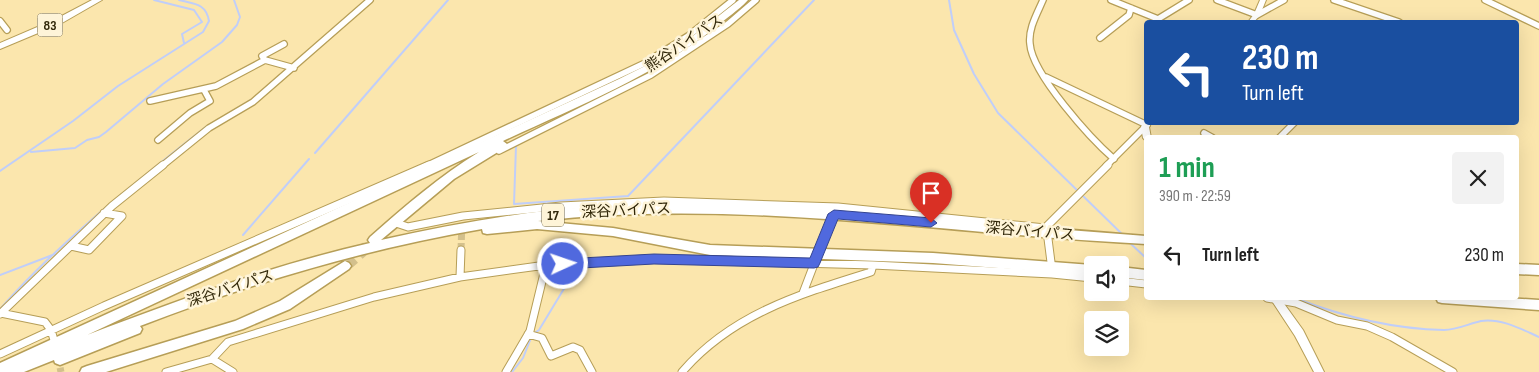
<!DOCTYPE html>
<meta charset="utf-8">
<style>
body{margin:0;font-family:"Sofia Sans Condensed","Noto Sans JP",sans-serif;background:#f2f2f2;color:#222;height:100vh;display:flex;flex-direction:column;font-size:19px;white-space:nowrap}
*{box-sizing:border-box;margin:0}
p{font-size:16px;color:#767676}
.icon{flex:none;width:28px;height:28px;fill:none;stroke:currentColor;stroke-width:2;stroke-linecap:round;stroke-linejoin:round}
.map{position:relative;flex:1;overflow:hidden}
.drawer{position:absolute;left:1144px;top:135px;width:375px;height:165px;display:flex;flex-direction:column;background:#fff;border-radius:5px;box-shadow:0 5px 20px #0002}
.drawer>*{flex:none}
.top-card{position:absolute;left:1144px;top:20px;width:375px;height:105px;border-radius:5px;box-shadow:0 5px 20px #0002;background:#1a4fa0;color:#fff;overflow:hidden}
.buttons{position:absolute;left:1084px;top:256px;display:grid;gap:10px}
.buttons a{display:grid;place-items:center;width:45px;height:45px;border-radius:5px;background:#fff;box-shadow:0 5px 20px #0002;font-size:25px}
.pin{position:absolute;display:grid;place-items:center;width:42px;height:42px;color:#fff;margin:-51px -21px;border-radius:50% 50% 50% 0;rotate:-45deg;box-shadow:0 0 5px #0007}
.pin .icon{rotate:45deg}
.me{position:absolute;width:55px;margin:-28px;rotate:87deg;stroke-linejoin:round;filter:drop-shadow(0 0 4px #0008)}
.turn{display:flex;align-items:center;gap:18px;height:105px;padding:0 15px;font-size:22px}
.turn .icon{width:65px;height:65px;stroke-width:2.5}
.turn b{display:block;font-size:35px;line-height:42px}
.round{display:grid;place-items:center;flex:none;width:52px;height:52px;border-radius:5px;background:#f2f2f2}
.overview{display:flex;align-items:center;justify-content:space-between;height:85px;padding:0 15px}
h1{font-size:30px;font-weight:700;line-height:38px;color:#1e9e55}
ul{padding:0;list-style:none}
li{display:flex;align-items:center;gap:15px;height:70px;padding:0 15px}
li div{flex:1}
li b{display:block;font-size:19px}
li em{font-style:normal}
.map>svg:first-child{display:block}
</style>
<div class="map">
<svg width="1539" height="372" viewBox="0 0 1539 372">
<rect width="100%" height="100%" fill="#fbe6ad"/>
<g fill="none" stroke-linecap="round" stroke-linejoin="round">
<path stroke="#c0cef9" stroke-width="2" d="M 154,0 L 194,10 L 202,22 L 182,34 L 184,43
M 949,0 L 954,30 L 974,74 L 998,113 L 1122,234
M 226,115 L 254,98
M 516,146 L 514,204 L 628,196 L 814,0
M 31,152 L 75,148 L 87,140 L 99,137 L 106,132 L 163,84 L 222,42 L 237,25 L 240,17 L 234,0
M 315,153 L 448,0
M 0,171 L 73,121 L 118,86 L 203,32 L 209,21 C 206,3 194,4 179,0
M 243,235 L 309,159
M 1130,243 L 1146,258
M 0,275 L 55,254
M 1295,298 C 1341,316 1394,329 1444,330 C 1457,330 1468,324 1481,321 C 1501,318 1521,329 1539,337
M 0,309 C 61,240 135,183 207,126
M 533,334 L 539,330 L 565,287 L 572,269
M 512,372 L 523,358 L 531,338"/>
<path stroke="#d3c08c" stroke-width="7" stroke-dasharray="7 3" stroke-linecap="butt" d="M 461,250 L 462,220
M 58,358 L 61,372"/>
<path stroke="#d3c08c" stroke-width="12" stroke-dasharray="12 6" stroke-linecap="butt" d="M 345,266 L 367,247"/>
<g stroke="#b69e57" stroke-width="8">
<path id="street-far1" d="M 1043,0 C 1037,14 1028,29 1030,44 C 1032,74 1091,139 1114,159
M 1111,0 L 1158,19 L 1189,0
M 1217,0 L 1257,15 L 1284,0
M 1334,0 L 1399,22
M 1485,0 L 1539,26
M 0,21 L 7,30
M 1100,38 L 1129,15 L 1131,8
M 284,44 L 262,56 L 265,60 L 294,68
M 1046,77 L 1147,125
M 150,101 L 216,86 L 265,60
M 1204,133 L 1213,138
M 1279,138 L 1295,122
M 158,140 L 190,113 L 210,101 L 204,90
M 499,151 L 651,75 L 728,24 L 756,0
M 162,166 L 209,128 L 253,102 L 370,0
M 426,166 L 645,63 L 688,36 L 733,0
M 1106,166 L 1145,127"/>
</g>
<g stroke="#b69e57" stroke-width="9">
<path id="street" d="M 393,222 L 408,227 L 463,216 L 561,206 L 664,201 L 838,207 L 1045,228 L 1108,165
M 1047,231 L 1052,270
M 71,246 L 89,250 L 122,216 L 104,213
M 460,277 L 461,250
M 1120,281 L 1146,284
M 803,293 L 834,212
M 1267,298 L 1296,303 L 1337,320 L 1367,326 L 1392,337 L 1453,372
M 0,313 L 45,322 L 51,330 L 54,340
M 0,314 L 112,206 L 163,165
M 528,334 L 542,338 L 551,356 L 573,347 L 580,350 L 592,372
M 0,354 L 104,306 L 429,165
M 212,359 L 233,372
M 166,372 L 212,359 L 228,342 L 374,297 L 460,277 L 546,265 L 654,259 L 873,265 L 1052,274 L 1092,278
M 506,372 L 530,331 L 546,265
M 682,372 C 732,314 800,294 871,272 L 873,265"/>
</g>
<g stroke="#b69e57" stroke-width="2">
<path id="secondary" d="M 1260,0 L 1266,0 L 1260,15 L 1254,22 L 1248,22 L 1254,14 Z
M 1145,120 L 1146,120 L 1146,122 L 1152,122 L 1149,127 L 1151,138 L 1146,138 L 1146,141 L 1143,138 L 1141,127 Z
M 1270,298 L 1280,298 L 1303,330 L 1324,372 L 1314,372 L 1295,336 Z"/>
</g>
<g stroke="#b69e57" stroke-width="2">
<path id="primary" d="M 92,0 L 102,0 L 62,23 L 0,49 L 0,43 L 56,19 Z"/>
</g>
<g stroke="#b69e57" stroke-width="3">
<path id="highway" d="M 739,0 L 748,0 C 739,10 726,18 716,27 C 652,77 576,107 503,141 L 507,144 L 506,147 L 454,179 L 381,240 C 449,225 518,212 587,207 C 696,198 806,207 915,217 C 992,224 1069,230 1146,236 L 1146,244 C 943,234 742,198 538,221 L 613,228 L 710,245 L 933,253 L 1092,265 L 1092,275 L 933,263 L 710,255 L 613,236 L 537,229 L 487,234 L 483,233 L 482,229 C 365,249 251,283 140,326 L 142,329 L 140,333 L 60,365 L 55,363 L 54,360 L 24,372 L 0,372 L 0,363 L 619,79 L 655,61 L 689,39 ZM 479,152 C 440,176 405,206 370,237 L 368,240 L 370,243 C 273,265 179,300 87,335 Z
M 345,261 L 349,263 L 351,266 L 349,269 L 290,309 L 243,329 L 106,372 L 80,372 L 82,368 L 87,366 L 235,321 L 280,301 Z
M 1516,264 L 1539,265 L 1539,275 L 1516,274 Z
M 1120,267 L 1146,270 L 1146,280 L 1120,277 Z
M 1436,298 L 1506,298 L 1539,300 L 1539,310 L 1442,303 L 1438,302 Z"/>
</g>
<use href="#street-far1" stroke="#fff" stroke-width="5.5"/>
<use href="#street" stroke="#fff" stroke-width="7"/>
<use href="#secondary" fill="#fff" fill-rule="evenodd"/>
<use href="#primary" fill="#fff" fill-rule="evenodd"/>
<use href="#highway" fill="#fff" fill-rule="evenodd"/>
</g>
<path fill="#5069de" stroke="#344490" d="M 834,210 L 931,218 L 937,223 L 931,227 L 838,219 L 820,263 L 818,267 L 814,268 L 654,264 L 563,269 L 559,267 L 557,264 L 559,261 L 563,259 L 654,254 L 810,258 L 828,214 Z"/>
<g text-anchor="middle" stroke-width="5" stroke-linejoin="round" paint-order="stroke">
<g fill="#fef4d8" stroke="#6e6447" stroke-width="1">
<rect x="37.5" y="13.5" width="25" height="23" rx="4"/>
<rect x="542" y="203.5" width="22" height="23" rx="4"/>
</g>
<g font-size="14" font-weight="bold" fill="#312709">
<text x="50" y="30">83</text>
<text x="553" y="220">17</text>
</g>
<g font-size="15" fill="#312709" stroke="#fef4d8">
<text transform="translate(684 43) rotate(-34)" y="5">熊谷バイパス</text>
<text transform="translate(626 210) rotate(-3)" y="5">深谷バイパス</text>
<text transform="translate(1030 231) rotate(5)" y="5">深谷バイパス</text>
<text transform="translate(230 288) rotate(-18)" y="5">深谷バイパス</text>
</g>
</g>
</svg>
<div class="buttons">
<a><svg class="icon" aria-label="sound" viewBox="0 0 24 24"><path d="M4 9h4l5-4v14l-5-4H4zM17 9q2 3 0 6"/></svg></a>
<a><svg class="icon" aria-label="layers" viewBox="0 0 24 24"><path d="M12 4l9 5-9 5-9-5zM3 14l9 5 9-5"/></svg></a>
</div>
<div class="pin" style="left:931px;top:223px;background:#d93025"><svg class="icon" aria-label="arrive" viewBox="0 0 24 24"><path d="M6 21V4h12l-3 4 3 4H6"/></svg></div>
<svg class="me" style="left:563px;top:264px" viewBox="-20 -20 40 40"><circle r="17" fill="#5069de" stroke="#fff" stroke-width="3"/><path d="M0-11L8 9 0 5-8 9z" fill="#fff"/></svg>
<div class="top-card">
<div class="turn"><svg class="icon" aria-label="left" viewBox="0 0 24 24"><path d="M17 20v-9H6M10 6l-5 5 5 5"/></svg><div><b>230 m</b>Turn left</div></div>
</div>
<section class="drawer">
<div class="overview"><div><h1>1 min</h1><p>390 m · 22:59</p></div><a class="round"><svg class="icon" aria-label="close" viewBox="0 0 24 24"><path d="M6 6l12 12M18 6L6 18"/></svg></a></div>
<ul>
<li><svg class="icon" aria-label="left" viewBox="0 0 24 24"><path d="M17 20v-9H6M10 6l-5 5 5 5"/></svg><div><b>Turn left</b></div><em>230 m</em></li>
</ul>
</section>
</div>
